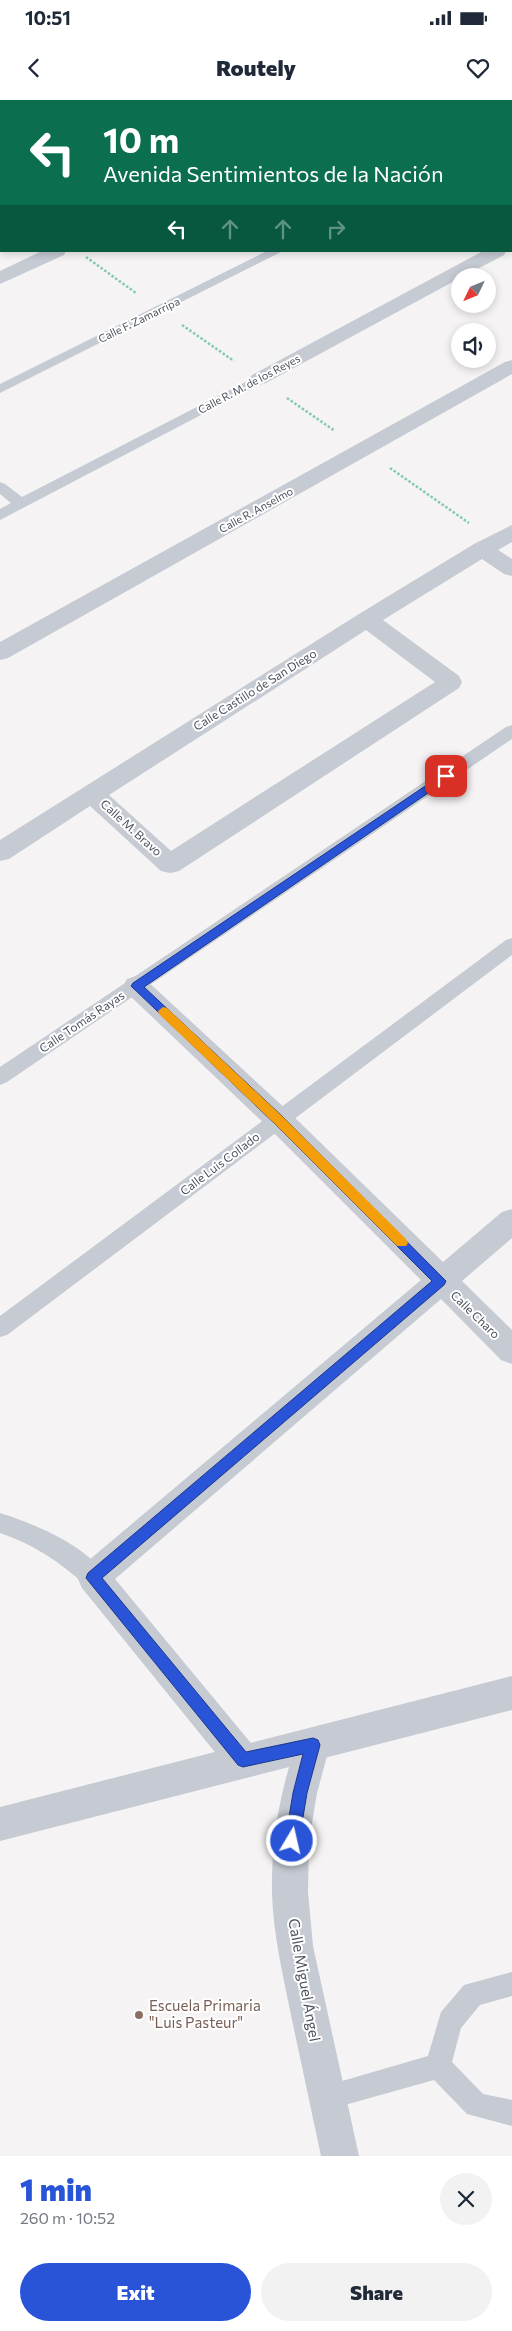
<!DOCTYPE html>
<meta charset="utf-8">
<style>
body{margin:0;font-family:Commissioner,sans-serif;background:#f2f2f3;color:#1f2937;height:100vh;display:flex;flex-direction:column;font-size:19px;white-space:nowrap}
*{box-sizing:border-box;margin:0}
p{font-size:16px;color:#747a83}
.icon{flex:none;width:28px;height:28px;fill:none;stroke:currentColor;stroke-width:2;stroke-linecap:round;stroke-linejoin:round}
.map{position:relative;height:2056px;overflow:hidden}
.panel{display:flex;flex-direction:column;background:#fff;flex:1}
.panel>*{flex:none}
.guide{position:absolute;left:0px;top:0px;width:512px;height:152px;box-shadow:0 2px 8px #0003;background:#0b6e4f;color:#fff;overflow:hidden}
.needle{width:32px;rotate:227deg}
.fabs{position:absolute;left:451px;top:168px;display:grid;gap:10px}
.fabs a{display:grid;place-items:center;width:45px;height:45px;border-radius:50%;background:#fff;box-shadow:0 2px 8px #0003;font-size:25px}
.pin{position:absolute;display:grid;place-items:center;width:42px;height:42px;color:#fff;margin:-21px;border-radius:10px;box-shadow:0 2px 8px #0006}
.me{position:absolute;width:55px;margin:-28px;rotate:9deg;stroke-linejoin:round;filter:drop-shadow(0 0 4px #0008)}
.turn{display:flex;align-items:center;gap:18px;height:105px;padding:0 20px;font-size:22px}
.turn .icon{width:65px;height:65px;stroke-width:2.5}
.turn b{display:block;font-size:35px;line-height:42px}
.lanes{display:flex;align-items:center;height:48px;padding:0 20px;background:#0003;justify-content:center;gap:25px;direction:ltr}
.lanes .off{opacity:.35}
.round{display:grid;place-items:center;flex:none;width:52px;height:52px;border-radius:26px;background:#f2f2f3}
.headline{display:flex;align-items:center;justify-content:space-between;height:85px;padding:0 20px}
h1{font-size:30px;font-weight:800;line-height:38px;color:#2a54d8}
.action{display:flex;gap:10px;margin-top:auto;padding:10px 20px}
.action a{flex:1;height:58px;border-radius:30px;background:#2a54d8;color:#fff;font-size:20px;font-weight:800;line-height:58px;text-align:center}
.action a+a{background:#f2f2f3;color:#1f2937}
.status{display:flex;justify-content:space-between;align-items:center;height:35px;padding:0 25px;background:#fff;direction:ltr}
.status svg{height:14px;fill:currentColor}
header{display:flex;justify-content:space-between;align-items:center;height:65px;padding:0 20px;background:#fff;font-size:22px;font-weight:800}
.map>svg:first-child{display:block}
</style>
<div class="status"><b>10:51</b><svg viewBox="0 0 49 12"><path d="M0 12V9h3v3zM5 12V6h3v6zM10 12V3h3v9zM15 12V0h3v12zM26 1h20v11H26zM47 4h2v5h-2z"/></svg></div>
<header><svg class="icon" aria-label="back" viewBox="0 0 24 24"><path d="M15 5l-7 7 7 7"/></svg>Routely<svg class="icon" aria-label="heart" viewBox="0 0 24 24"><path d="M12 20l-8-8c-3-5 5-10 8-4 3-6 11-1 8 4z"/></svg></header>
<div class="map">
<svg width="512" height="2056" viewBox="0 0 512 2056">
<rect width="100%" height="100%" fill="#f5f3f3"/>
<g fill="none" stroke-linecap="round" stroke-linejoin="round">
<path stroke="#81c9b4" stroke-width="2.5" stroke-dasharray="2.5 2" stroke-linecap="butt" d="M 86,157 L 136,193
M 182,225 L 234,261
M 287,298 L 335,331
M 390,368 L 469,423"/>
<path fill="#c5cad3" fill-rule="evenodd" d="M 511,29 L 512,29 L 512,37 L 511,37 Z
M 267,151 L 283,151 L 0,293 L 0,284 Z
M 259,275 L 264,276 L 266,279 L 264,282 L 0,420 L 0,409 L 11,403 L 0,394 L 0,382 L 5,384 L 22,397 Z
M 512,625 L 512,639 L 7,982 L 0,985 L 0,967 L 506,627 Z
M 512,838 L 512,855 L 7,1235 L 0,1237 L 0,1216 L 506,840 Z
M 0,1413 C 30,1422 92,1447 104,1477 L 101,1485 L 93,1488 L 85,1485 C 60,1462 33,1444 0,1433 Z
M 512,1872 L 512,1896 L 480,1905 L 461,1928 L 452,1962 L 483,1994 L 512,2000 L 512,2026 L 467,2014 L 434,1980 L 327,2010 L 318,2006 L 314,1997 L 318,1988 L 428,1956 L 441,1912 L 464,1885 Z"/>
<path fill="#c5cad3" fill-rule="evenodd" d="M 42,151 L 66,151 L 64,155 L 0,184 L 0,171 Z
M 483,151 L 506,151 L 504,155 L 464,176 L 460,176 L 460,178 L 266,283 L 259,285 L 252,283 L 249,279 L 252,275 Z
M 512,260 L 512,274 L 8,558 L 0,560 L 0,542 L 505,262 Z"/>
<path fill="#c5cad3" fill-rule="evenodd" d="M 0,0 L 7,0 L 8,1 L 1,1 L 1,8 Z
M 512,425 L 512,442 L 498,450 L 512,459 L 512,476 L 504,474 L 482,459 L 383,520 L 459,576 L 462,582 L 459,588 L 179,771 L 170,773 L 161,771 L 90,706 L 9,759 L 0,761 L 0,740 L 359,514 L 474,444 ZM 366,530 L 435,582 L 171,751 L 109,695 Z
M 136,876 L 145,879 L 289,1012 L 443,1162 L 502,1112 L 512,1109 L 512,1138 L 462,1181 L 512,1230 L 512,1264 L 501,1260 L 441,1199 L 115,1479 L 255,1648 L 260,1660 L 255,1672 L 243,1677 L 231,1672 L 82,1488 L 77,1477 L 82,1466 L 421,1180 L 269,1028 L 127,893 L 123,886 L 127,879 Z
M 313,1628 L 325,1633 L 330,1645 L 317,1693 L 309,1741 L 308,1792 L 313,1846 L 359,2056 L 321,2056 C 311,2009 301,1962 291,1915 C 283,1875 273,1834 272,1792 C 271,1739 281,1682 301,1633 Z"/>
<path fill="#c5cad3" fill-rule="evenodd" d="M 512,1576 L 512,1610 L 0,1741 L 0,1707 Z"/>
</g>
<path fill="#2a54d8" stroke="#1b378c" d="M 446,672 L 451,676 L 450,678 L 144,887 L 283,1017 L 446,1181 L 444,1185 L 102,1478 L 246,1652 L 313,1638 L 318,1640 L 320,1645 L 307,1693 L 299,1741 L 297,1746 L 292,1748 L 287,1746 L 285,1741 L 293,1693 L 303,1654 L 243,1667 L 238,1665 L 86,1478 L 88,1473 L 432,1181 L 275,1024 L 131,886 L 133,883 Z"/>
<path fill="#f59e0b" d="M 163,907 L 167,908 L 283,1017 L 406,1139 L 408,1143 L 406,1146 L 397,1146 L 275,1024 L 159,914 L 158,911 Z"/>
<circle fill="#8d6e63" stroke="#fff" stroke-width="2" cx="139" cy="1915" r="5"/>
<g text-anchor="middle" stroke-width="4" stroke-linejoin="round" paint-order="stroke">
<g font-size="11" fill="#4c525f" stroke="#fff">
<text transform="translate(139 220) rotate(-26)" y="4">Calle F. Zamarripa</text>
<text transform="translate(249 284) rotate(-28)" y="4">Calle R. M. de los Reyes</text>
<text transform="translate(256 410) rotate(-29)" y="4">Calle R. Anselmo</text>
</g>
<g font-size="12" fill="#4c525f" stroke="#fff">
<text transform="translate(255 590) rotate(-32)" y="4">Calle Castillo de San Diego</text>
<text transform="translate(131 728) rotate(42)" y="4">Calle M. Bravo</text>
<text transform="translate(82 922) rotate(-34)" y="4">Calle Tomás Rayas</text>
<text transform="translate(220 1064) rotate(-37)" y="4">Calle Luis Collado</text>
<text transform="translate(475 1215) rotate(44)" y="4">Calle Charo</text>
</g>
<g font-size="15" fill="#4c525f" stroke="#fff">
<text transform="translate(304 1880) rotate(80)" y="5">Calle Miguel Ángel</text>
</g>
<g font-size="15" fill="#785e54" stroke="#fff" text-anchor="start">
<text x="149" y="1911">Escuela Primaria<tspan x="149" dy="17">"Luis Pasteur"</tspan></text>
</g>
</g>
</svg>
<div class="fabs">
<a><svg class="needle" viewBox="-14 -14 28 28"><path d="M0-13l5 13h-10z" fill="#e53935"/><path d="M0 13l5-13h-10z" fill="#747a83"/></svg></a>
<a><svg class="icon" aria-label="sound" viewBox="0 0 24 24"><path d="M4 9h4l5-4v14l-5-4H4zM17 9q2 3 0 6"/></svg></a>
</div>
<div class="pin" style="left:446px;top:676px;background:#d93025"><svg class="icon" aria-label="arrive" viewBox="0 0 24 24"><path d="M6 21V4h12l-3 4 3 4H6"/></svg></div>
<svg class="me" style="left:292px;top:1741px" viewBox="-20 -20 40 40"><circle r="17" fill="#2a54d8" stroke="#fff" stroke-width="3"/><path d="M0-11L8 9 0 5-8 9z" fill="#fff"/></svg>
<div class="guide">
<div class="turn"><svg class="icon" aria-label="left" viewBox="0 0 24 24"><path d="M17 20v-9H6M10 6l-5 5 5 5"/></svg><div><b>10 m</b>Avenida Sentimientos de la Nación</div></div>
<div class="lanes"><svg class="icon" aria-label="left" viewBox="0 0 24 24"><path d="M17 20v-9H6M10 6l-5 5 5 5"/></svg><svg class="icon off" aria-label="ahead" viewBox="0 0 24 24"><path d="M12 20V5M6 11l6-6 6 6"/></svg><svg class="icon off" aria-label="ahead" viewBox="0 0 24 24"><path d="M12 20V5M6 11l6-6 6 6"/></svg><svg class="icon off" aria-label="right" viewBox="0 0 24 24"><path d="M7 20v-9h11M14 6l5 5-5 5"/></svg></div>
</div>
</div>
<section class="panel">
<div class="headline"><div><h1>1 min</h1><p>260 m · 10:52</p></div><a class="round"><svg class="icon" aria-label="close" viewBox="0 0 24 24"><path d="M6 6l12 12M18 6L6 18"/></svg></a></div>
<div class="action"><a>Exit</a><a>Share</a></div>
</section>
